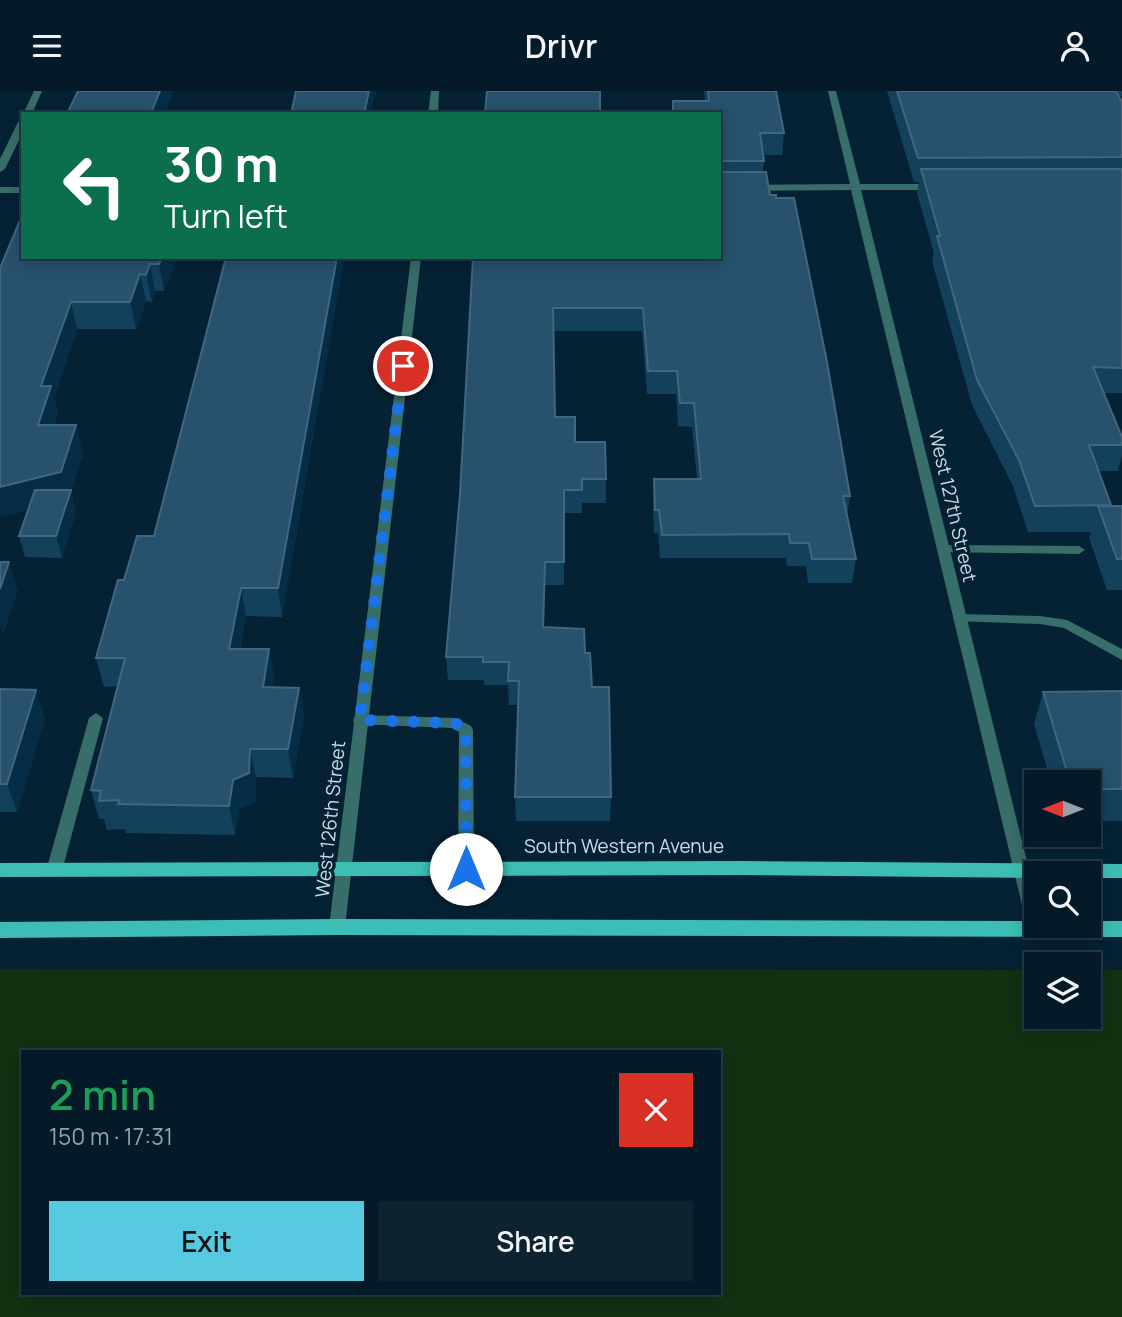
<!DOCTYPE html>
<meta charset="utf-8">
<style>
body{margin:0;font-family:Manrope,sans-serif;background:#0d2330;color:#f1f3f6;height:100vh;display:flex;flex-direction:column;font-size:26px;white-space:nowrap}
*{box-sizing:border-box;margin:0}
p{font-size:23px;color:#97a1a8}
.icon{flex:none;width:38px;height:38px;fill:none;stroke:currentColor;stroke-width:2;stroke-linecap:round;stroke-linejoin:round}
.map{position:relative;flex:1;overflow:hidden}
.side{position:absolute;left:21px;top:959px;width:700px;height:245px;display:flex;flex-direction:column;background:#041a28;border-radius:0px;box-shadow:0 4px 18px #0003,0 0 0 2px #253845}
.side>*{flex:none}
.top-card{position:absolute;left:21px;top:21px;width:700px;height:147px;border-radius:0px;box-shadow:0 4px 18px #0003,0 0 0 2px #253845;background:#0b6e4f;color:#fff;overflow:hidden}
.needle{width:46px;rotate:270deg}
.tools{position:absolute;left:1024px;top:679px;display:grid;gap:14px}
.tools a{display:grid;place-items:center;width:77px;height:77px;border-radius:0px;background:#041a28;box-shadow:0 4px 18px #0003,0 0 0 2px #253845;font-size:35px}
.pin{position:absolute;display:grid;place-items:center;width:60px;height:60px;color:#fff;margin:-30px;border:4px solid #fff;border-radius:50%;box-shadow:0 2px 7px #0007}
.me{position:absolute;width:77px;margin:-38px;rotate:0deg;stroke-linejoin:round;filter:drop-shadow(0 0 5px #0008)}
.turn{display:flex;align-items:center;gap:24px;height:147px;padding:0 28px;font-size:32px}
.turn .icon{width:91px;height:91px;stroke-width:2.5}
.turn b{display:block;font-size:49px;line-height:60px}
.round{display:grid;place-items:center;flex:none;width:74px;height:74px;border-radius:0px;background:#0d2330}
.overview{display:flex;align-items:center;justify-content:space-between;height:119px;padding:0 28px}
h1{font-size:42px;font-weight:600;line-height:52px;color:#1e9e55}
.action{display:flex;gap:14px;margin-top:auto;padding:14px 28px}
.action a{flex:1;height:80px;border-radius:0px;background:#55cae0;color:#111;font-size:28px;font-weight:600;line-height:80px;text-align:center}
.action a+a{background:#0d2330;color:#f1f3f6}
header{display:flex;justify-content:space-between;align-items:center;height:91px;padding:0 28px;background:#041a28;font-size:32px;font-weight:600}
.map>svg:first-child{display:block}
</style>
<header><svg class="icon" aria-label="menu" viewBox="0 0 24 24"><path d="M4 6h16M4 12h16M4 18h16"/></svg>Drivr<svg class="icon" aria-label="person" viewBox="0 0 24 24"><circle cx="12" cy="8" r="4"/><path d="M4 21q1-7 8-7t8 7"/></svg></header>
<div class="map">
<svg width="1122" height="1226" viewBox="0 0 1122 1226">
<rect width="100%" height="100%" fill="#052235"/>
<path fill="#103211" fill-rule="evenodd" d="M 0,878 L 1036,879 L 1036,926 L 1088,926 L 1089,879 L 1122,879 L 1122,1226 L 0,1226 ZM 23,961 L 719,961 L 719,1202 L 23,1202 Z"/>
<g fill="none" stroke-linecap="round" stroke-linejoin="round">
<path fill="#386e69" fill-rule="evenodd" d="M 944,454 L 1079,455 L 1085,459 L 1079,463 L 939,461 L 938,458 Z
M 960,523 L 1040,525 L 1067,529 L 1122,558 L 1122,569 L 1064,537 L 1040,533 L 955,530 L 953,527 L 955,524 Z
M 96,622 L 103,627 L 62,780 L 59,784 L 49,784 L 46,780 L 89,627 Z
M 360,624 L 455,627 L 471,635 L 473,639 L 474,778 L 471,782 L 461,782 L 458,778 L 459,641 L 452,637 L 355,633 L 353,629 L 355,625 Z"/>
<path fill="#386e69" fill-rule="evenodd" d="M 34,0 L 42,0 L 32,23 L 23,23 Z
M 431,0 L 439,0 L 438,23 L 428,23 Z
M 828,0 L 836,0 L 860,93 L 935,93 L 940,96 L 935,99 L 861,99 L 1036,807 L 1036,835 L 1043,835 L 1044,839 L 1042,843 L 1036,845 L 1030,843 L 1028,839 L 851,99 L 719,100 L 719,94 L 850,93 Z
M 23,28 L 23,41 L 5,78 L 0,81 L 0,68 L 18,31 Z
M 0,96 L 23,96 L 23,102 L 0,102 Z
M 411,166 L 421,166 L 345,836 L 343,840 L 337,842 L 331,840 L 329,836 Z"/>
<path fill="#3dbeb4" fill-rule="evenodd" d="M 744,770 L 1122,773 L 1122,787 L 1088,787 L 1088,782 L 1036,782 L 1036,787 L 744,784 L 0,786 L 0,772 Z
M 337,828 L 1036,830 L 1036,835 L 1088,835 L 1088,830 L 1122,830 L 1122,846 L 337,844 L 0,847 L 0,831 Z"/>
</g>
<path fill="#13415c" d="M 704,0 L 776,0 L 784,42 L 782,64 L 763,64 L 764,70 L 763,81 L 850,405 L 847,425 L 856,468 L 852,492 L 808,492 L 806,475 L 787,475 L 786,467 L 660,467 L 658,442 L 654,442 L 653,412 L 654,388 L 697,388 L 692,336 L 678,335 L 676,303 L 647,303 L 642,240 L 553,240 L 555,326 L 606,388 L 606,412 L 582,412 L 582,422 L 564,422 L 564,494 L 545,494 L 544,536 L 585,562 L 592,596 L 611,706 L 610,730 L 516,730 L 515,706 L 519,614 L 509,614 L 508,594 L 484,594 L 484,589 L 448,589 L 446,566 L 460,403 L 473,166 L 719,166 Z
M 887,0 L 1122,0 L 1122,5 L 1119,5 L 1122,12 L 1122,302 L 1103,302 L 1122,346 L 1122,364 L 1118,380 L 1099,380 L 1111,415 L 1122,415 L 1122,499 L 1107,499 L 1089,447 L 1091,441 L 1028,441 L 1013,395 L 972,314 L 932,170 L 934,162 L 917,102 L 919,91 L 914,91 Z
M 23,166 L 177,166 L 164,200 L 155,200 L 152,211 L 146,210 L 136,238 L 77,238 L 54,307 L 58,323 L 54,334 L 83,362 L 71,400 L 76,421 L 62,467 L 25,466 L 19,445 L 28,419 Z
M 344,166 L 282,526 L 246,525 L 240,558 L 269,558 L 274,586 L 272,596 L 299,597 L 304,626 L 293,687 L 256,686 L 255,711 L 239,718 L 235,744 L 126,742 L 125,738 L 107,739 L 104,728 L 99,728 L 91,699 L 117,595 L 104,596 L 96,567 L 124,489 Z
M 0,598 L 45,627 L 17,721 L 0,721 Z
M 1122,600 L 1122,730 L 1088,730 L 1088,691 L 1051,691 L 1034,633 L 1043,601 Z"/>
<path fill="#052d46" d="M 160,0 L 173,0 L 165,23 L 152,23 Z
M 369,0 L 376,0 L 371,23 L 364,23 Z
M 162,166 L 177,166 L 164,200 L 159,173 Z
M 337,166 L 344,166 L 282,526 L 278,497 Z
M 150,173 L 155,200 L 152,211 L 146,184 Z
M 140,183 L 146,210 L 136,238 L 130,211 Z
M 71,211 L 77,238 L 54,307 L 58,323 L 45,362 L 38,334 L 41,295 Z
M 76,334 L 83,362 L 71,400 L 76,421 L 62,467 L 56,445 L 68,409 L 0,426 L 0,396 Z
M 9,471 L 18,500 L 3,544 L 0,535 L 0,498 Z
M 545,471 L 545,494 L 543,560 L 543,536 Z
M 241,497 L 246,525 L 234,587 L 229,558 Z
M 269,558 L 274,586 L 268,624 L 263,596 Z
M 299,597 L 304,626 L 293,687 L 288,658 Z
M 36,599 L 45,627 L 17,721 L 7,693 Z
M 250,658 L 256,686 L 255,711 L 239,718 L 235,744 L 229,715 L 233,689 Z"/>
<path fill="#27516c" stroke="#40677f" stroke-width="2" d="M 78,0 L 160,0 L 151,22 L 67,23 Z
M 296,0 L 369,0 L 364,23 L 291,23 Z
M 487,0 L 600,0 L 600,23 L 485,23 Z
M 708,0 L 776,0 L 784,42 L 760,42 L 764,70 L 721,70 L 719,74 L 719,23 L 673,23 L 673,10 L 709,10 Z
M 897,0 L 1116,0 L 1122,11 L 1122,66 L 918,67 Z
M 921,78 L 1122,78 L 1122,277 L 1093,276 L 1122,346 L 1122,354 L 1089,354 L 1111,414 L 1035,415 L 1019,369 L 977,289 L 937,145 L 940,145 Z
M 719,80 L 721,81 L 766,81 L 770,104 L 776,104 L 776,107 L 794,107 L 827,271 L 850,405 L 843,405 L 856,468 L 812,468 L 809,452 L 790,452 L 789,443 L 662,444 L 659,419 L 655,419 L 654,388 L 701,388 L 694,312 L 680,312 L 677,280 L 648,280 L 643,217 L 553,217 L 555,326 L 575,326 L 575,351 L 605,351 L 606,388 L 582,388 L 582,399 L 564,399 L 564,471 L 545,471 L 543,536 L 584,538 L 585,562 L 590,562 L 592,596 L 609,596 L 611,706 L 515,706 L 519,590 L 508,590 L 509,571 L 483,571 L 483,566 L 446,566 L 460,403 L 473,166 L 719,166 Z
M 21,127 L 23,127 L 23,166 L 162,166 L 159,173 L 150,173 L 146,184 L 140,183 L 130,211 L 71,211 L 41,295 L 51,295 L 38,334 L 76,334 L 61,381 L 0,396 L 0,177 Z
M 226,166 L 337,166 L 278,497 L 241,497 L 229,558 L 269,558 L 263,596 L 299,597 L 288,658 L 250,658 L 249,682 L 233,689 L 229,715 L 118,713 L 120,709 L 99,710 L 101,700 L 91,699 L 125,567 L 96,567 L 118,489 L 124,489 L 137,445 L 154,445 Z
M 35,399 L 71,399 L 56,445 L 19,445 Z
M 1098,415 L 1122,415 L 1122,468 L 1117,468 Z
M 0,471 L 9,471 L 0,498 Z
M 0,598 L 36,599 L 7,693 L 0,693 Z
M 1122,600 L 1122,698 L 1088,698 L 1088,691 L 1070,691 L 1043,601 Z"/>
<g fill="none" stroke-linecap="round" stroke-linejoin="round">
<path stroke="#1a73e8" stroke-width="12" stroke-dasharray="0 21.6" d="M 403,275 L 360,629 L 455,632 L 466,639 L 466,778"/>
</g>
<g text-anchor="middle" stroke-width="7" stroke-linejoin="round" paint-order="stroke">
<g font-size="19" fill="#cbdbe8" stroke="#052235">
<text transform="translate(953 415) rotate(77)" y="7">West 127th Street</text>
<text transform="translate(330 728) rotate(-84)" y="7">West 126th Street</text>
<text x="624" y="762">South Western Avenue</text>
</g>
</g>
</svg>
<div class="tools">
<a><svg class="needle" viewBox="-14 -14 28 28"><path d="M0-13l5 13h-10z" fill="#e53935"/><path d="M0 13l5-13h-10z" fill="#97a1a8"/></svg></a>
<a><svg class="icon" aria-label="search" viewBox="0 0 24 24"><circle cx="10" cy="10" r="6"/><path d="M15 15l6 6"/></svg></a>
<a><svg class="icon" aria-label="layers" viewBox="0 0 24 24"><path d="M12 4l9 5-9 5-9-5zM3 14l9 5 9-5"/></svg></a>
</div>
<div class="pin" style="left:403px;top:275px;background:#d93025"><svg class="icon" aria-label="arrive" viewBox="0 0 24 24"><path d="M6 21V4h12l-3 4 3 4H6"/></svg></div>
<svg class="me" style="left:466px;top:778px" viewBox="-20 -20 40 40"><circle r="19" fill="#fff"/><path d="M0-13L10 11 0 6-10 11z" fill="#1a73e8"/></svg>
<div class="top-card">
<div class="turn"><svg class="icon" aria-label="left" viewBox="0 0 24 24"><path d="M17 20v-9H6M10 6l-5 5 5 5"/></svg><div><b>30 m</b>Turn left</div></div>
</div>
<section class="side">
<div class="overview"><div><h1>2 min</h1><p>150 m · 17:31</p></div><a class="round" style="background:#d93025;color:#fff"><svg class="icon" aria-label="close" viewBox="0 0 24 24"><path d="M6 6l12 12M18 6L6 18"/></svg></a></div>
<div class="action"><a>Exit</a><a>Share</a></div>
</section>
</div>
